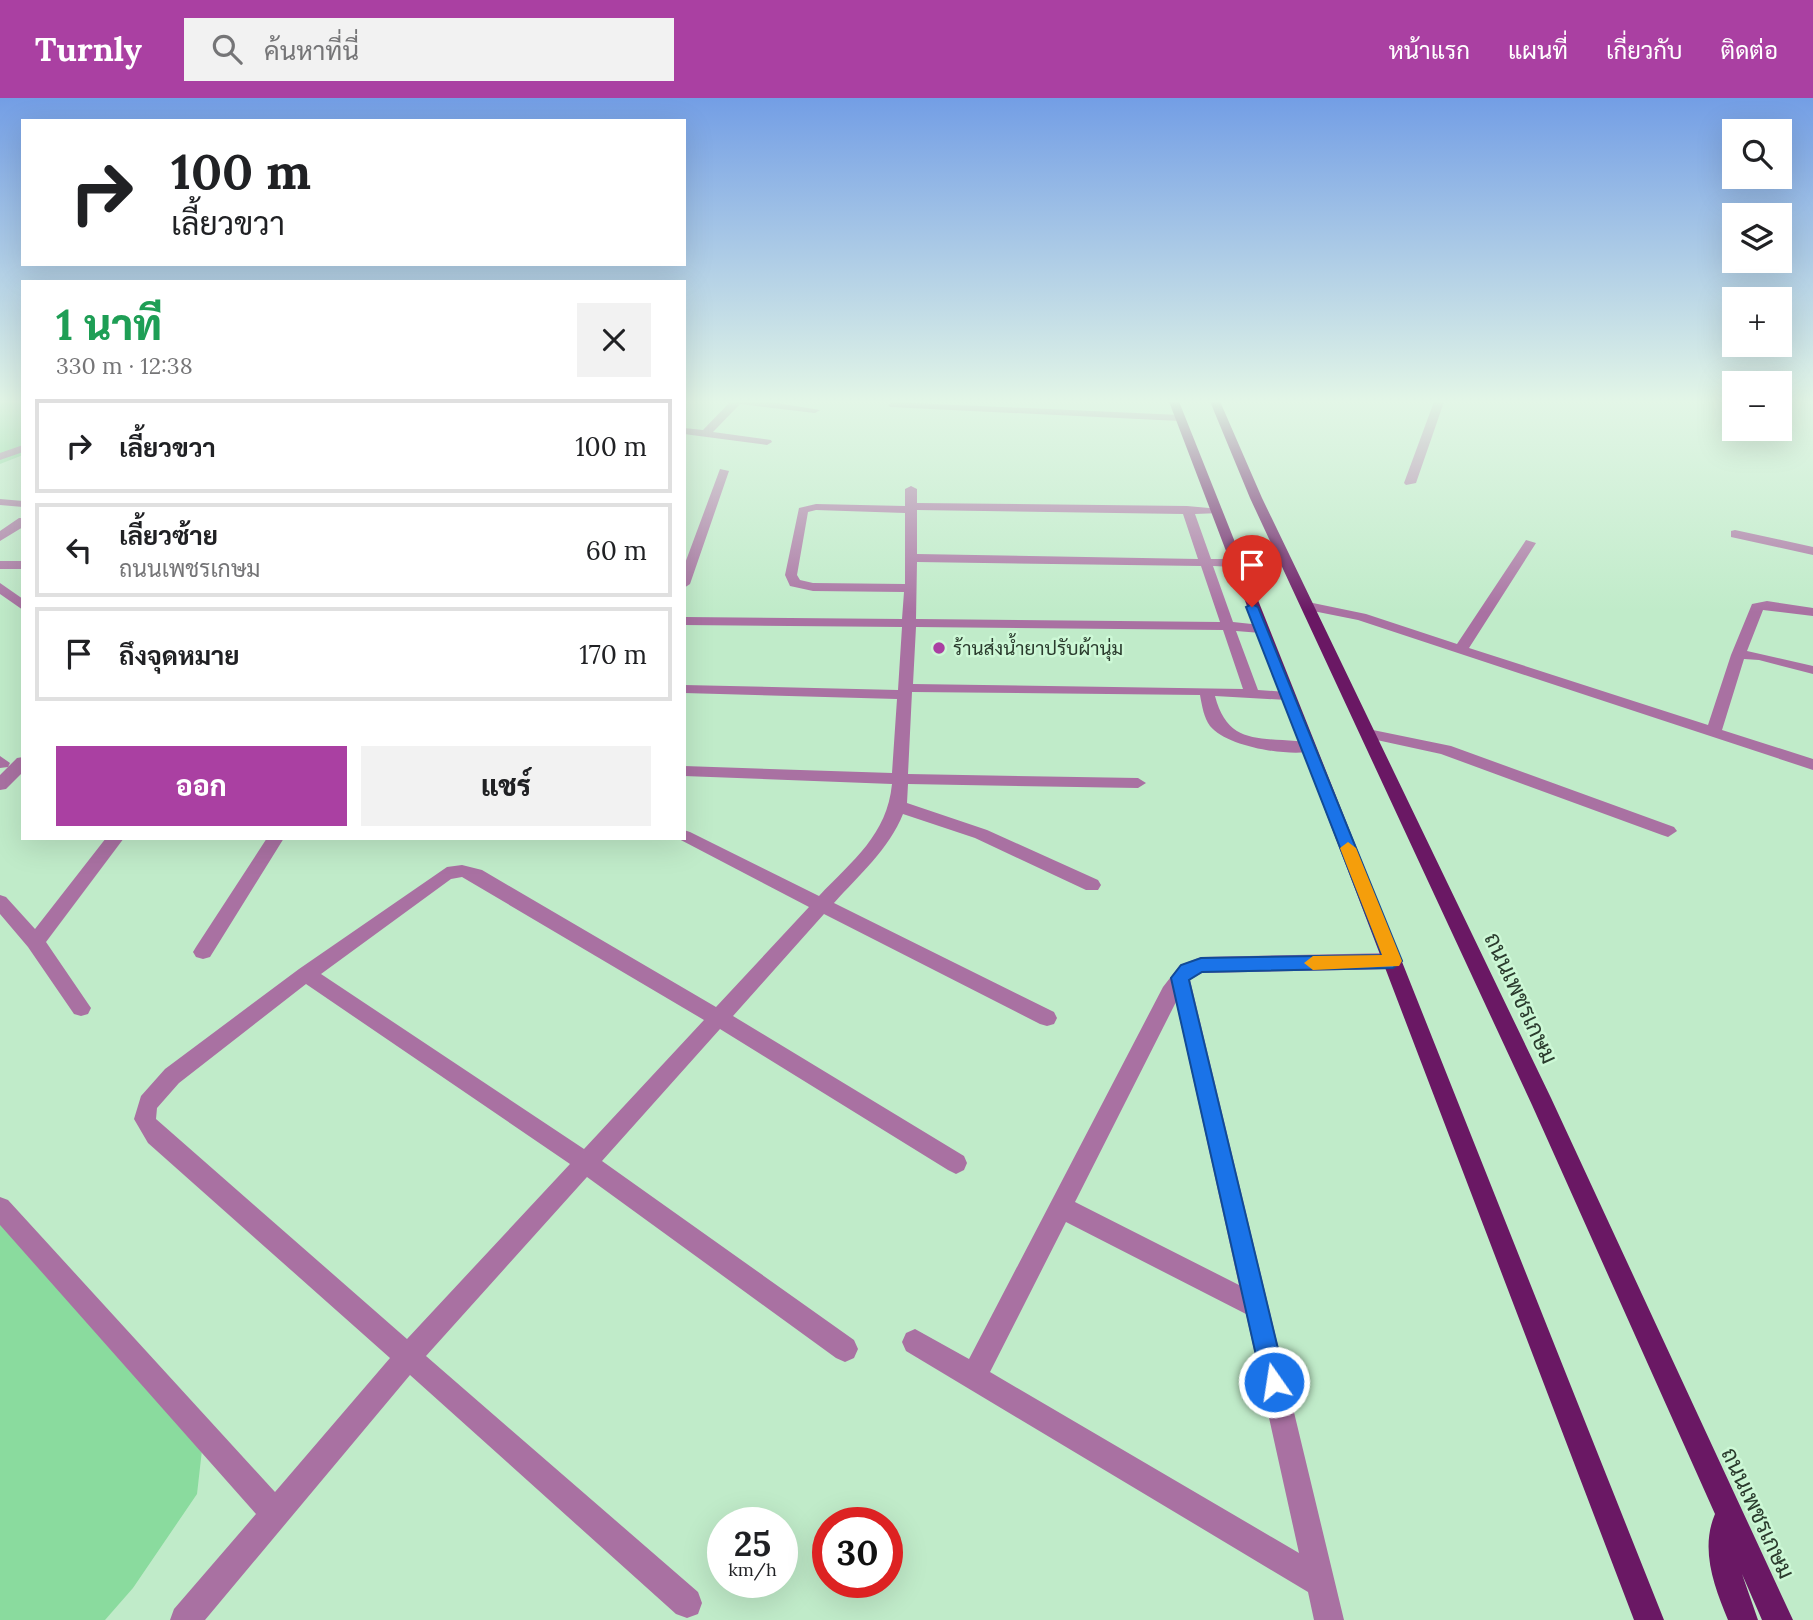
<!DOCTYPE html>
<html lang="th">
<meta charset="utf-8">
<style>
body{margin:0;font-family:Lora,Sarabun,serif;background:#f2f2f2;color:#202124;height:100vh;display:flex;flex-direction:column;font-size:26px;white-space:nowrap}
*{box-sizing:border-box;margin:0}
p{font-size:23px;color:#757577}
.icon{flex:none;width:38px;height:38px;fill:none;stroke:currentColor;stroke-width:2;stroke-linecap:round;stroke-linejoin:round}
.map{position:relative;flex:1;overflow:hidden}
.panel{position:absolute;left:21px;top:182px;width:665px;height:560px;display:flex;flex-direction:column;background:#fff;border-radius:0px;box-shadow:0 7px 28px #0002}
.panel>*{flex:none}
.guide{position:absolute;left:21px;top:21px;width:665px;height:147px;border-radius:0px;box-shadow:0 7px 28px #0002;background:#fff;color:#202124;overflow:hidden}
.fabs{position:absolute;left:1722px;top:21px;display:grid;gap:14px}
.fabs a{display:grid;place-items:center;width:70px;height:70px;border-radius:0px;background:#fff;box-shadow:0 7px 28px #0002;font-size:35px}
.speed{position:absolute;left:707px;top:1409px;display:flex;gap:14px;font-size:35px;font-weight:700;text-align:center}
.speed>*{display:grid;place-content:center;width:91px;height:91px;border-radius:50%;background:#fff;box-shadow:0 7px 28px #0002;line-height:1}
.speed small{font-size:18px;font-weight:400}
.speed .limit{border:10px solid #d22;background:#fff;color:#111}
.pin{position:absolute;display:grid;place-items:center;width:60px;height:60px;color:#fff;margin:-72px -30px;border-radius:50% 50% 50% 0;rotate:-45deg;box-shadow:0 0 7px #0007}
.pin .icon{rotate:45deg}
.me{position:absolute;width:77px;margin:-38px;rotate:347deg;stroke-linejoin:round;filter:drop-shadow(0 0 5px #0008)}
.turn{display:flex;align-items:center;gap:24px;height:147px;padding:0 35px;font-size:32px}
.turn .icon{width:91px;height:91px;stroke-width:2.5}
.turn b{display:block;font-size:49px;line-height:60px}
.round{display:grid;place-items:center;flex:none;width:74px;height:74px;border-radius:0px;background:#f2f2f2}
.summary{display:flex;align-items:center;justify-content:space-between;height:119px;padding:0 35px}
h1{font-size:42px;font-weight:800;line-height:52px;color:#1e9e55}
.action{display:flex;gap:14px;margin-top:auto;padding:14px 35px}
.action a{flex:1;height:80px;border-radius:0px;background:#aa40a2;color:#fff;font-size:28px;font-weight:800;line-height:80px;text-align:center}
.action a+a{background:#f2f2f2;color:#202124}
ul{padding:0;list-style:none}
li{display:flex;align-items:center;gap:21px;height:94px;margin:0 14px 10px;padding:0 21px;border:4px solid #e0e0e0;border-radius:0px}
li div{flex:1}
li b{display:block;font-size:26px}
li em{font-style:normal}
header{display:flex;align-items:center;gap:42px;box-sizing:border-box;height:98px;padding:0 35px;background:#aa40a2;color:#fff}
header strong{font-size:33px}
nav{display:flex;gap:38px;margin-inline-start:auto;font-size:24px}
.search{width:490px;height:63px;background:#f2f2f2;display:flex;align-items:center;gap:18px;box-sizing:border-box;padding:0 24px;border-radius:0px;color:#757577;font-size:26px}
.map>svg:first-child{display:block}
</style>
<header>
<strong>Turnly</strong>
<div class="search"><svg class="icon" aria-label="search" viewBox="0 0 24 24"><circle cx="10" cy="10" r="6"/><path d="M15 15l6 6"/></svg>ค้นหาที่นี่</div>
<nav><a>หน้าแรก</a><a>แผนที่</a><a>เกี่ยวกับ</a><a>ติดต่อ</a></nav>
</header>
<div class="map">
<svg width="1813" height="1522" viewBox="0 0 1813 1522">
<rect width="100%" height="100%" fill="#c0ebc9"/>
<path fill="#8adb9e" d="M 0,301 L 23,301 L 23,357 L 0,366 Z
M 0,1124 L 202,1352 L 197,1396 L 133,1490 L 105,1522 L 0,1522 Z"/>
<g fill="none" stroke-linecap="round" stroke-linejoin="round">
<path fill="#a971a2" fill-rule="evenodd" d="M 722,301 L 753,301 L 820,312 L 815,315 L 740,306 L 713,334 L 771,342 L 772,344 L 767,347 L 684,336 L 684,330 L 703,332 L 730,304 Z
M 1435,301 L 1445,301 L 1416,385 L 1406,387 L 1404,385 Z
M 893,304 L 1180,317 L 1185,320 L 1180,323 L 890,309 L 888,307 Z
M 23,347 L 23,354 L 0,362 L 0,355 Z
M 720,371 L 729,373 L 690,486 L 684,490 L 684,468 Z
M 911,388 L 917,391 L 917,405 L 1187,408 L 1220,411 L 1220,415 L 1195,416 L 1211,461 L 1235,461 L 1241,465 L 1235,469 L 1213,468 L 1233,524 L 1261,527 L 1268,531 L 1261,535 L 1236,533 L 1258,592 L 1287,594 L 1294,598 L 1287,602 L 1215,598 C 1227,644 1255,640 1296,643 C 1304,644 1310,643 1316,649 L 1314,653 C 1289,659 1227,649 1210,628 C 1204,620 1202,608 1200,597 L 912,594 L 908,676 L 1138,680 L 1146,685 L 1138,690 L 908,686 L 907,705 L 987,732 L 1098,782 L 1101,787 L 1098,792 L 1086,792 L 975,740 L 903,716 C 889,751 859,777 834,805 L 1054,914 L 1057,920 L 1054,926 L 1047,928 L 1040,926 L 824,816 L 733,918 L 964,1058 L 967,1065 L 964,1072 L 956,1076 L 948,1072 L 720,931 L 602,1063 L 854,1242 L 858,1251 L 854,1260 L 845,1264 L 836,1260 L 587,1079 L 426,1258 L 698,1494 L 702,1505 L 698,1516 L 687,1520 L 676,1516 L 410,1277 L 205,1522 L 170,1522 L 174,1511 L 256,1416 L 0,1127 L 0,1099 L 8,1102 L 275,1394 L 390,1260 L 148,1045 L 134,1021 L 141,998 L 165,971 L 299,871 L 447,769 L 462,767 L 482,772 L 716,909 L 809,809 L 677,740 L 684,740 L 684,732 L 690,734 L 819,798 C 853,762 887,737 892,686 L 684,678 L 684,668 L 892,675 L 897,601 L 684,595 L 684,587 L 898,592 L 902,529 L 684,527 L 684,519 L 902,521 L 904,494 L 813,493 L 790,488 L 785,477 L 799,410 L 816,406 L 905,408 L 905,391 ZM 816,412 L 905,415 L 905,486 L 813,485 L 800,482 L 797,477 L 808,414 ZM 917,412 L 1183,416 L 1198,461 L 917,456 ZM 917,464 L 1201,468 L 1220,524 L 916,521 ZM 916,529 L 1223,532 L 1243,591 L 913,586 ZM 462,779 L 704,922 L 584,1051 L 321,876 L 451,781 ZM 306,886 L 570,1066 L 407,1241 L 156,1021 L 157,1010 L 179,985 Z
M 0,401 L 23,403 L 23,409 L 0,407 Z
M 19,420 L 23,420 L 23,429 L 0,443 L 0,433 Z
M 1735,432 L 1813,449 L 1813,457 L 1731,439 L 1731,433 Z
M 1526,442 L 1536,445 L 1469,550 L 1708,627 L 1731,557 L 1752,506 L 1767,503 L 1813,510 L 1813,518 L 1763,512 L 1747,553 L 1813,568 L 1813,576 L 1759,562 L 1744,561 L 1722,632 L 1813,661 L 1813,672 L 1358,522 L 1303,511 L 1301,508 L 1308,504 L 1366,516 L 1457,546 Z
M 0,463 L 23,463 L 23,471 L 0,471 Z
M 0,485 L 23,501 L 23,512 L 0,496 Z
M 1368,631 L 1451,648 L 1674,729 L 1677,733 L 1668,739 L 1662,737 L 1441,656 L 1363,639 L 1360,636 Z
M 0,658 L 10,665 L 8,669 L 0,670 Z
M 23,659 L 23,674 L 6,691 L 0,692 L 0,677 L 17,660 Z
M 106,740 L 124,740 L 46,844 L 91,910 L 88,916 L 81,918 L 74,916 L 28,849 L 0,816 L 0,797 L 6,799 L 35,831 Z
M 267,740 L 284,740 L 210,859 L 203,861 L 196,859 L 193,854 L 196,849 Z
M 1393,855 L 1400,858 L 1403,863 L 1400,868 L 1393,871 L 1202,875 L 1190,882 L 1344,1522 L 1314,1522 L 1308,1494 L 906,1253 L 902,1244 L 906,1235 L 915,1231 L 969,1261 L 1163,889 L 1180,867 L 1201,859 ZM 1176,904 L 1239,1187 L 1075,1104 ZM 1066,1124 L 1246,1216 L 1299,1455 L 990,1274 Z"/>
<path fill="#6a1864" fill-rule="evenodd" d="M 1168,301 L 1178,301 L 1664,1522 L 1634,1522 Z
M 1209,301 L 1219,301 L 1262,400 L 1551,1000 L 1793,1522 L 1762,1522 L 1742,1476 L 1758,1522 L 1728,1522 C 1714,1488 1700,1451 1715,1416 L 1532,1007 L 1250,400 Z"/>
</g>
<linearGradient id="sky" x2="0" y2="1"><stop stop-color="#739ee5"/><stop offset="0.59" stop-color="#e3f6e7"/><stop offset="1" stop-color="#e3f6e7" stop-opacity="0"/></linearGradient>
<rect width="1813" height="514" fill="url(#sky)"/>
<path fill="#1a73e8" stroke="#114b97" stroke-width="2" d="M 1252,506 L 1258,509 L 1402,863 L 1393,870 L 1202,874 L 1189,882 L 1286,1284 L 1282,1292 L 1274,1296 L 1266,1292 L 1262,1284 L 1171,880 L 1181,867 L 1201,860 L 1382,857 L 1246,509 Z"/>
<path fill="#f59e0b" d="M 1348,744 L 1356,750 L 1402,863 L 1399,868 L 1313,872 L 1304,865 L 1313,858 L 1382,857 L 1340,750 Z"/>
<circle fill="#aa40a2" stroke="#cdf8d6" stroke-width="2.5" cx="939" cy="550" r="7"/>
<g text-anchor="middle" stroke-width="5" stroke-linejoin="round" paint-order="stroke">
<g font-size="19" fill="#2b3c2e" stroke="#cdf8d6" text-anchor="start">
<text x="953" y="557">ร้านส่งน้ำยาปรับผ้านุ่ม</text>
</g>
<g font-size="23" fill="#2b3c2e" stroke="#cdf8d6">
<text transform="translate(1521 900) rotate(65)" y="8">ถนนเพชรเกษม</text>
<text transform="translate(1758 1415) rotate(65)" y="8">ถนนเพชรเกษม</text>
</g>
</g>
</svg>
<div class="fabs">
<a><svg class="icon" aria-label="search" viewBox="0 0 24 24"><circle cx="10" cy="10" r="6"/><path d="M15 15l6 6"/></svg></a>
<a><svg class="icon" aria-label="layers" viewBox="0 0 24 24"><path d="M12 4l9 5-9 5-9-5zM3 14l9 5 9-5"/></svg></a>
<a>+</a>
<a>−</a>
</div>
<div class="speed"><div>25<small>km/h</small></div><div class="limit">30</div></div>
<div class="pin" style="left:1252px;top:509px;background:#d93025"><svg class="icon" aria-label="arrive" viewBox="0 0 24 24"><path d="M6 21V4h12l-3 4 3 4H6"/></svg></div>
<svg class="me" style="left:1274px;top:1284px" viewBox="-20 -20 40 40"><circle r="17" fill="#1a73e8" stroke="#fff" stroke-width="3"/><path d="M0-11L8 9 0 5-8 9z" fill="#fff"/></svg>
<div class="guide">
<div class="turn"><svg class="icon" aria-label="right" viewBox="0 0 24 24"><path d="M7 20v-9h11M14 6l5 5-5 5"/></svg><div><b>100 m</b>เลี้ยวขวา</div></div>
</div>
<section class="panel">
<div class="summary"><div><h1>1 นาที</h1><p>330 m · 12:38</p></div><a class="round"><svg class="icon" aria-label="close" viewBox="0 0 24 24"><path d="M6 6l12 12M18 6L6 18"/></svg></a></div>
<ul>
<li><svg class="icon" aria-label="right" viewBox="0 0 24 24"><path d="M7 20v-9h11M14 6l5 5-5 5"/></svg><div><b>เลี้ยวขวา</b></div><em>100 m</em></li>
<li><svg class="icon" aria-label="left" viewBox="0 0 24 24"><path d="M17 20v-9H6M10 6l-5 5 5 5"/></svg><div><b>เลี้ยวซ้าย</b><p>ถนนเพชรเกษม</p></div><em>60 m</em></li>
<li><svg class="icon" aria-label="arrive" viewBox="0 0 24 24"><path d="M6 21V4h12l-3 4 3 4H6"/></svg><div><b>ถึงจุดหมาย</b></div><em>170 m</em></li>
</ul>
<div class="action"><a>ออก</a><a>แชร์</a></div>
</section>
</div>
